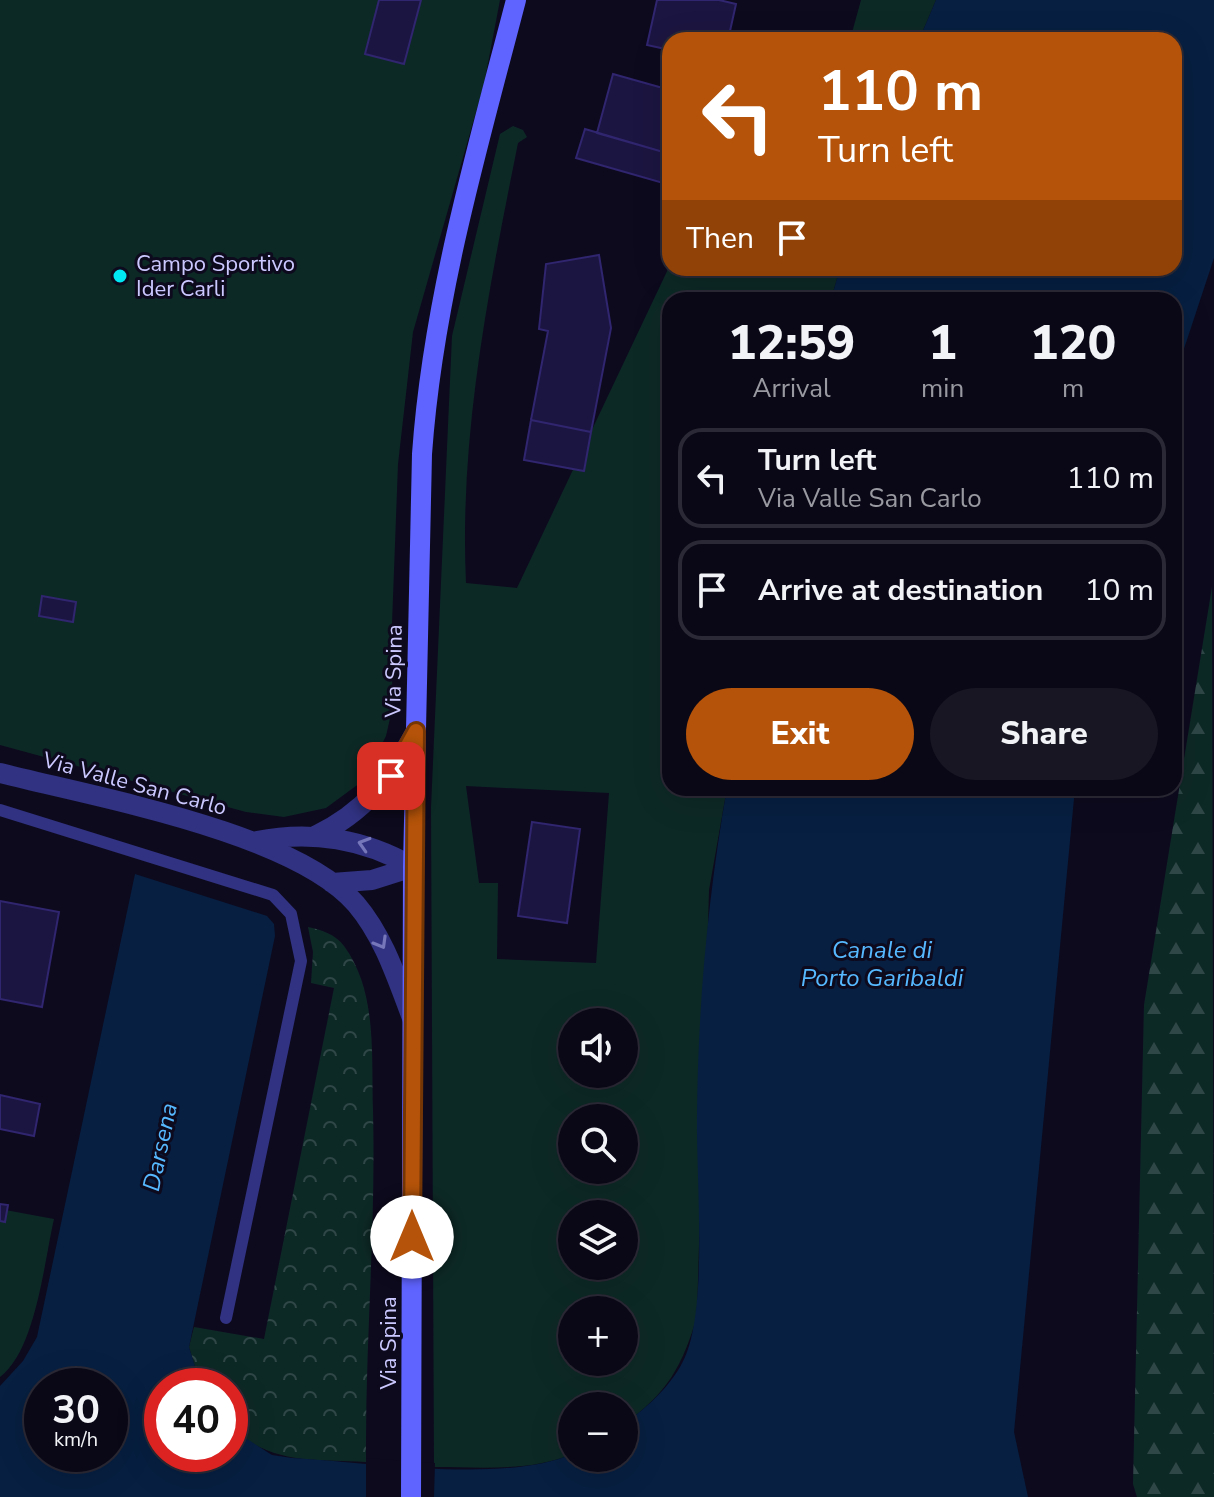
<!DOCTYPE html>
<meta charset="utf-8">
<style>
body{margin:0;font-family:"Nunito Sans",sans-serif;background:#181623;color:#f1f3f6;height:100vh;display:flex;flex-direction:column;font-size:30px;white-space:nowrap}
*{box-sizing:border-box;margin:0}
p{font-size:26px;color:#999aa1}
.icon{flex:none;width:44px;height:44px;fill:none;stroke:currentColor;stroke-width:2;stroke-linecap:round;stroke-linejoin:round}
.map{position:relative;flex:1;overflow:hidden}
.side{position:absolute;left:662px;top:292px;width:520px;height:504px;display:flex;flex-direction:column;background:#0a0816;border-radius:24px;box-shadow:0 8px 32px #0002,0 0 0 2px #2a2935}
.side>*{flex:none}
.top-card{position:absolute;left:662px;top:32px;width:520px;height:244px;border-radius:24px;box-shadow:0 8px 32px #0002,0 0 0 2px #2a2935;background:#b45309;color:#fff;overflow:hidden}
.tools{position:absolute;left:558px;top:1008px;display:grid;gap:16px}
.tools a{display:grid;place-items:center;width:80px;height:80px;border-radius:50%;background:#0a0816;box-shadow:0 8px 32px #0002,0 0 0 2px #2a2935;font-size:40px}
.speed{position:absolute;left:24px;top:1368px;display:flex;gap:16px;font-size:40px;font-weight:700;text-align:center}
.speed>*{display:grid;place-content:center;width:104px;height:104px;border-radius:50%;background:#0a0816;box-shadow:0 8px 32px #0002,0 0 0 2px #2a2935;line-height:1}
.speed small{font-size:20px;font-weight:400}
.speed .limit{border:12px solid #d22;background:#fff;color:#111}
.pin{position:absolute;display:grid;place-items:center;width:68px;height:68px;color:#fff;margin:-34px;border-radius:16px;box-shadow:0 4px 12px #0006}
.me{position:absolute;width:88px;margin:-44px;rotate:0deg;stroke-linejoin:round;filter:drop-shadow(0 0 6px #0008)}
.turn{display:flex;align-items:center;gap:28px;height:168px;padding:0 24px;font-size:36px}
.turn .icon{width:104px;height:104px;stroke-width:2.5}
.turn b{display:block;font-size:56px;line-height:68px}
.then{display:flex;align-items:center;height:76px;padding:0 24px;background:#0003;gap:16px;font-size:30px}
.eta{display:flex;justify-content:space-evenly;align-items:center;height:136px;text-align:center}
.eta b{font-size:48px;font-weight:800;line-height:56px}
.primary-button{display:flex;gap:16px;margin-top:auto;padding:16px 24px}
.primary-button a{flex:1;height:92px;border-radius:48px;background:#b45309;color:#fff;font-size:32px;font-weight:800;line-height:92px;text-align:center}
.primary-button a+a{background:#181623;color:#f1f3f6}
ul{padding:0;list-style:none}
li{display:flex;align-items:center;gap:24px;height:100px;margin:0 16px 12px;padding:0 8px;border:4px solid #2a2935;border-radius:24px}
li div{flex:1}
li b{display:block;font-size:30px}
li em{font-style:normal}
.map>svg:first-child{display:block}
</style>
<div class="map">
<svg width="1214" height="1497" viewBox="0 0 1214 1497">
<defs>
<pattern id="forest-firs" width="22" height="20" patternUnits="userSpaceOnUse" patternTransform="scale(2)"><rect width="22" height="20" fill="#0d2926"/><path d="M5 1l3.5 6h-7zM16 11l3.5 6h-7z" fill="#2f4747"/></pattern>
<pattern id="park-crowns" width="20" height="18" patternUnits="userSpaceOnUse" patternTransform="scale(2)"><rect width="20" height="18" fill="#0d2926"/><path d="M2 6a3 3 0 1 1 6 0M12 15a3 3 0 1 1 6 0" fill="none" stroke="#2f4747"/></pattern>
</defs>
<rect width="100%" height="100%" fill="#0d0a1e"/>
<path fill="#0d2926" fill-rule="evenodd" d="M 0,0 L 500,0 L 484,84 L 413,332 L 398,464 L 391,650 L 393,705 L 386,736 L 364,780 L 326,808 L 284,817 L 246,812 L 0,745 Z
M 861,0 L 936,0 L 919,40 L 850,40 Z
M 513,126 L 523,130 L 527,137 L 518,143 C 489,288 459,435 466,583 L 517,588 L 670,265 L 670,268 L 840,268 L 831,300 L 670,300 L 670,788 L 727,788 L 709,890 L 697,1316 C 683,1365 667,1394 624,1424 L 624,1406 L 572,1406 L 572,1454 C 531,1472 479,1467 434,1467 L 431,807 L 452,336 L 500,134 ZM 466,786 L 609,793 L 596,963 L 497,959 L 498,883 L 479,883 ZM 572,1022 L 624,1022 L 624,1074 L 572,1074 ZM 572,1118 L 624,1118 L 624,1170 L 572,1170 ZM 572,1214 L 624,1214 L 624,1266 L 572,1266 ZM 572,1310 L 624,1310 L 624,1362 L 572,1362 Z
M 0,1209 L 54,1219 C 44,1262 36,1350 0,1377 Z"/>
<path fill="url(#forest-firs)" d="M 1212,587 L 1214,1497 L 1137,1497 L 1133,1484 L 1144,1005 Z"/>
<path fill="url(#park-crowns)" d="M 308,927 C 322,930 335,934 344,946 C 378,992 371,1057 373,1111 C 376,1228 365,1345 366,1462 C 312,1459 275,1465 230,1428 L 230,1386 L 201,1386 L 189,1347 L 194,1327 L 264,1339 L 334,988 L 311,983 L 313,952 Z"/>
<path fill="#071f41" fill-rule="evenodd" d="M 936,0 L 1214,0 L 1214,258 L 1174,379 L 1174,300 L 831,300 L 840,268 L 1174,268 L 1174,40 L 919,40 Z
M 727,788 L 1075,788 L 1014,1432 L 1028,1497 L 0,1497 L 0,1386 L 23,1361 L 37,1337 L 135,874 L 267,916 L 274,924 L 275,936 L 189,1347 L 201,1386 L 162,1386 L 162,1454 L 230,1454 L 230,1428 L 272,1455 L 292,1458 C 369,1462 503,1484 572,1454 L 572,1458 L 624,1458 L 624,1424 C 647,1408 674,1383 685,1357 C 708,1306 696,1176 697,1115 C 698,1005 708,896 727,788 ZM 42,1386 L 110,1386 L 110,1454 L 42,1454 Z"/>
<path fill="#0d0a1e" d="M 366,1458 L 435,1463 L 434,1497 L 366,1497 Z"/>
<path fill="#1b1541" stroke="#30256f" stroke-width="2" d="M 379,0 L 421,0 L 404,64 L 365,54 Z
M 657,0 L 719,0 L 736,4 L 728,40 L 670,40 L 670,50 L 647,45 Z
M 613,74 L 670,90 L 670,154 L 597,133 Z
M 585,129 L 670,154 L 670,185 L 576,158 Z
M 599,255 L 611,328 L 591,432 L 531,420 L 548,331 L 539,329 L 546,264 Z
M 531,420 L 591,432 L 584,471 L 524,460 Z
M 42,596 L 76,602 L 73,622 L 39,616 Z
M 532,822 L 580,829 L 567,923 L 518,916 Z
M 0,901 L 59,912 L 42,1007 L 0,999 Z
M 0,1095 L 40,1104 L 34,1136 L 0,1129 Z
M 0,1204 L 8,1205 L 5,1222 L 0,1221 Z"/>
<g fill="none" stroke-linecap="round" stroke-linejoin="round">
<path stroke="#313281" stroke-width="12" d="M 0,810 L 273,895 L 291,914 L 301,961 L 226,1318"/>
<path stroke="#313281" stroke-width="20" d="M 0,773 C 94,797 294,832 356,904 C 384,937 397,979 412,1018
M 315,836 C 365,812 390,779 416,731
M 257,841 C 311,830 365,839 413,867
M 332,883 L 372,880 L 413,867"/>
<path stroke="#5f63ff" stroke-width="20" d="M 411,1497 L 413,867 L 422,454 C 433,299 477,150 516,0"/>
</g>
<defs><path id="oneway-chevron" d="M-2-3.5L2.5 0L-2 3.5" fill="none" stroke-width="1.6" stroke-linecap="round" stroke-linejoin="round" transform="scale(2)"/></defs>
<g stroke="#7676ba">
<use href="#oneway-chevron" transform="translate(364 844) rotate(-163)"/>
<use href="#oneway-chevron" transform="translate(381 943) rotate(60)"/>
</g>
<g fill="none" stroke-linecap="round" stroke-linejoin="round">
<g stroke="#753606" stroke-width="20">
<path id="route" d="M 391,776 L 416,731 L 412,1237"/>
</g>
<use href="#route" stroke="#b45309" stroke-width="14"/>
</g>
<circle fill="#00e7f3" stroke="#0d0a1e" stroke-width="3" cx="120" cy="276" r="8"/>
<g text-anchor="middle" stroke-width="6" stroke-linejoin="round" paint-order="stroke">
<g font-size="22" fill="#cbc8ff" stroke="#0d0a1e" text-anchor="start">
<text x="136" y="271">Campo Sportivo<tspan x="136" dy="25">Ider Carli</tspan></text>
</g>
<g font-size="22" fill="#cbc8ff" stroke="#0d0a1e">
<text transform="translate(393 671) rotate(-89)" y="8">Via Spina</text>
<text transform="translate(135 783) rotate(15)" y="8">Via Valle San Carlo</text>
<text transform="translate(388 1343) rotate(-90)" y="8">Via Spina</text>
</g>
<g font-size="24" font-style="italic" fill="#56b9ff" stroke="#0d0a1e">
<text x="882" y="958">Canale di<tspan x="882" dy="28">Porto Garibaldi</tspan></text>
<text transform="translate(160 1147) rotate(-78)" y="8">Darsena</text>
</g>
</g>
</svg>
<div class="tools">
<a><svg class="icon" aria-label="sound" viewBox="0 0 24 24"><path d="M4 9h4l5-4v14l-5-4H4zM17 9q2 3 0 6"/></svg></a>
<a><svg class="icon" aria-label="search" viewBox="0 0 24 24"><circle cx="10" cy="10" r="6"/><path d="M15 15l6 6"/></svg></a>
<a><svg class="icon" aria-label="layers" viewBox="0 0 24 24"><path d="M12 4l9 5-9 5-9-5zM3 14l9 5 9-5"/></svg></a>
<a>+</a>
<a>−</a>
</div>
<div class="speed"><div>30<small>km/h</small></div><div class="limit">40</div></div>
<div class="pin" style="left:391px;top:776px;background:#d93025"><svg class="icon" aria-label="arrive" viewBox="0 0 24 24"><path d="M6 21V4h12l-3 4 3 4H6"/></svg></div>
<svg class="me" style="left:412px;top:1237px" viewBox="-20 -20 40 40"><circle r="19" fill="#fff"/><path d="M0-13L10 11 0 6-10 11z" fill="#b45309"/></svg>
<div class="top-card">
<div class="turn"><svg class="icon" aria-label="left" viewBox="0 0 24 24"><path d="M17 20v-9H6M10 6l-5 5 5 5"/></svg><div><b>110 m</b>Turn left</div></div>
<div class="then">Then<svg class="icon" aria-label="arrive" viewBox="0 0 24 24"><path d="M6 21V4h12l-3 4 3 4H6"/></svg></div>
</div>
<section class="side">
<div class="eta">
<div><b>12:59</b><p>Arrival</p></div>
<div><b>1</b><p>min</p></div>
<div><b>120</b><p>m</p></div>
</div>
<ul>
<li><svg class="icon" aria-label="left" viewBox="0 0 24 24"><path d="M17 20v-9H6M10 6l-5 5 5 5"/></svg><div><b>Turn left</b><p>Via Valle San Carlo</p></div><em>110 m</em></li>
<li><svg class="icon" aria-label="arrive" viewBox="0 0 24 24"><path d="M6 21V4h12l-3 4 3 4H6"/></svg><div><b>Arrive at destination</b></div><em>10 m</em></li>
</ul>
<div class="primary-button"><a>Exit</a><a>Share</a></div>
</section>
</div>
